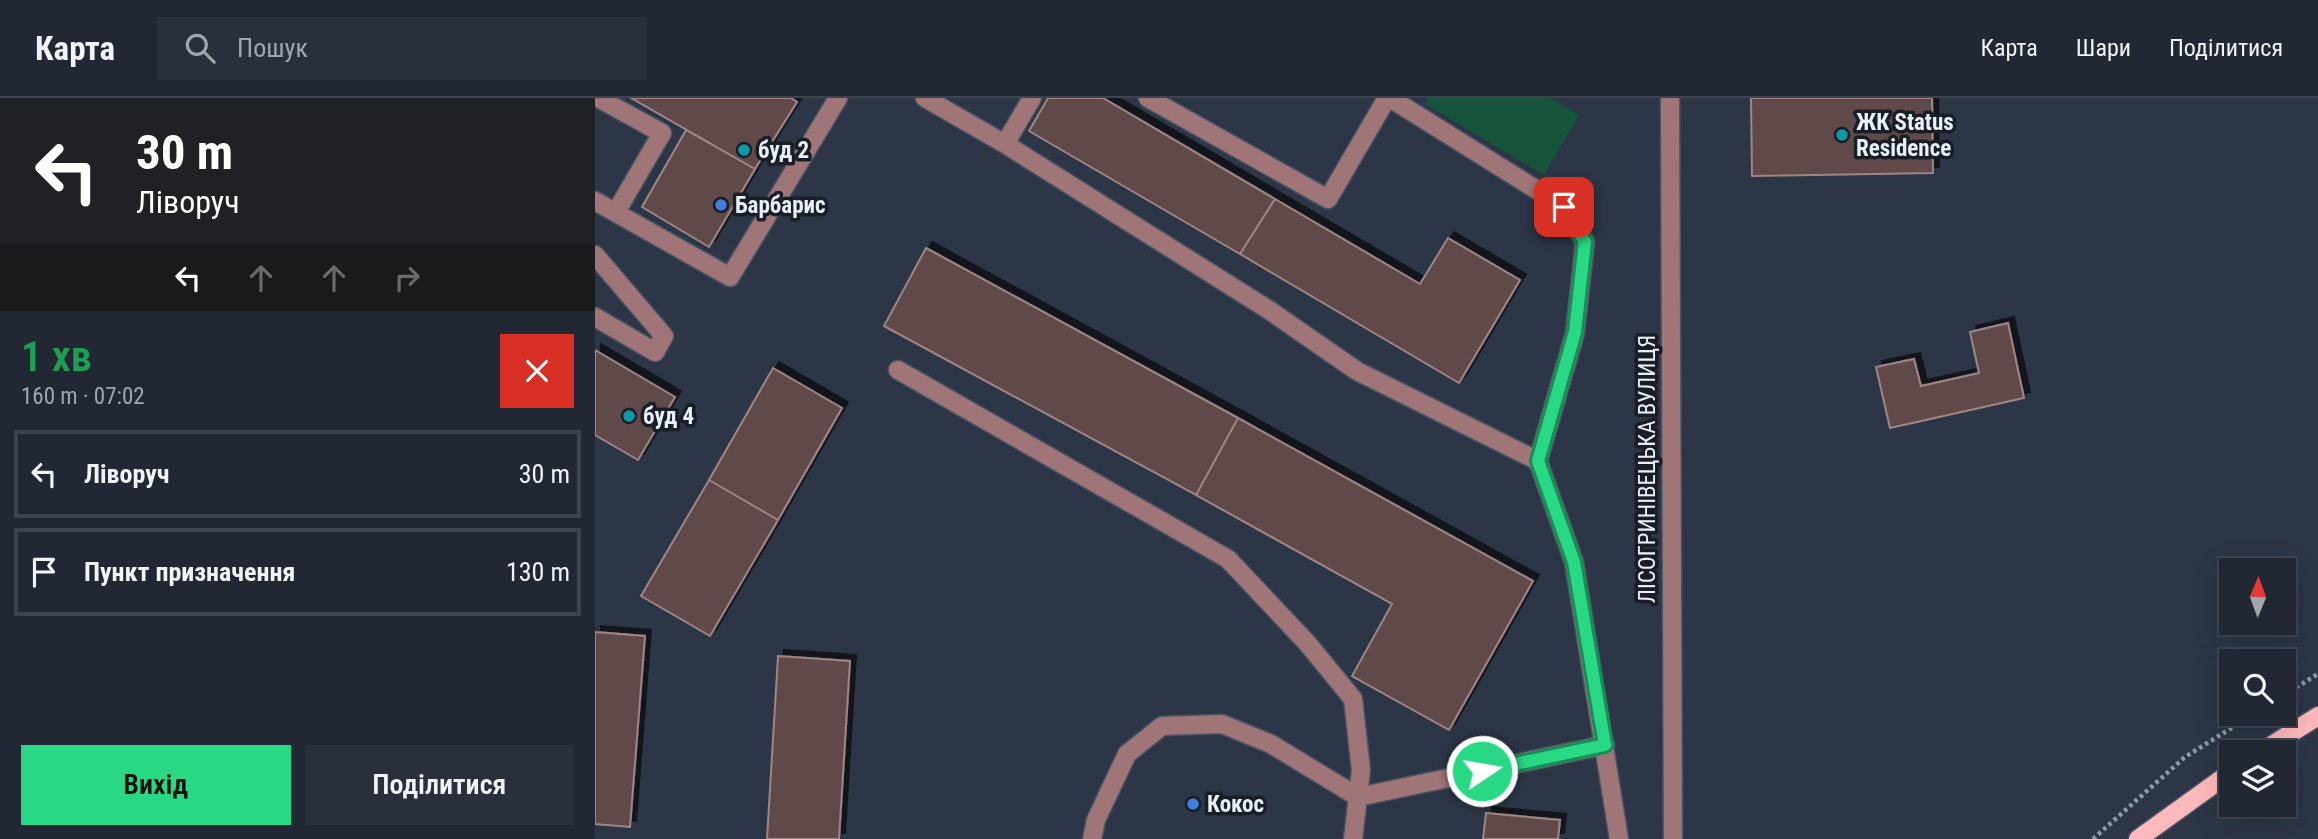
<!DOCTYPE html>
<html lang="uk">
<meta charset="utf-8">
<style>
body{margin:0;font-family:"Roboto Condensed",sans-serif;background:#29303c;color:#f1f3f6;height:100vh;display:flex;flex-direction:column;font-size:26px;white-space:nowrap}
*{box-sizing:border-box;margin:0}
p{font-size:23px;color:#a2a6ac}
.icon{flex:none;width:38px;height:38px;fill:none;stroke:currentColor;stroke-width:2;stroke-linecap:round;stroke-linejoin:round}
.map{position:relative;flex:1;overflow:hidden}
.panel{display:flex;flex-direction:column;background:#212834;width:595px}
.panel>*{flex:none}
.hud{background:#202124;color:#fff;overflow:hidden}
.needle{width:46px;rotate:1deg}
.controls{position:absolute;left:1624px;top:460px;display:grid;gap:14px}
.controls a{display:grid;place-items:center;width:77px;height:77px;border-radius:0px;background:#212834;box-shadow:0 7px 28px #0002,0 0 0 2px #3e444f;font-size:35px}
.pin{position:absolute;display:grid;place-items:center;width:60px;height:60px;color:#fff;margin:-30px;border-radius:14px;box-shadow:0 4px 10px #0006}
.me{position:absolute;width:77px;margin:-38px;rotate:78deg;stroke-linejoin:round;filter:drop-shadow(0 0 5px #0008)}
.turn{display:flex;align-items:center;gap:24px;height:147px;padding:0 21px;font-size:32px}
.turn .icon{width:91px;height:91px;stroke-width:2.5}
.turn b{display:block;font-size:49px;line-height:60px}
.lanes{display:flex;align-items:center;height:66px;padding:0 21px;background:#0003;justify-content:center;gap:35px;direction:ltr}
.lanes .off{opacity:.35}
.round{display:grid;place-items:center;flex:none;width:74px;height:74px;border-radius:0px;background:#29303c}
.summary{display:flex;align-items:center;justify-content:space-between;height:119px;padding:0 21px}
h1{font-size:42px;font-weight:600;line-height:52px;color:#1e9e55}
.button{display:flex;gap:14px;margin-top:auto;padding:14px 21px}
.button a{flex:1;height:80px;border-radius:0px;background:#28d885;color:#111;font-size:28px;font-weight:600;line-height:80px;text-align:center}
.button a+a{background:#29303c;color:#f1f3f6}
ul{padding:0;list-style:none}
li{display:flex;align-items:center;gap:21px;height:88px;margin:0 14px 10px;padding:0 7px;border:4px solid #3e444f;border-radius:0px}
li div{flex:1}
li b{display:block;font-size:26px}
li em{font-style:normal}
header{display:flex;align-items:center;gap:42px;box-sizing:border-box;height:98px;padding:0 35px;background:#212834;border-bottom:2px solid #3e444f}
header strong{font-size:33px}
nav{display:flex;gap:38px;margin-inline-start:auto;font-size:24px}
.search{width:490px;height:63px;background:#29303c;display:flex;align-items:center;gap:18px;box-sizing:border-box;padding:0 24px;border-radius:0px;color:#a2a6ac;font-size:26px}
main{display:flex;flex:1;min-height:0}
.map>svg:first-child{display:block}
</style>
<header>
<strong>Карта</strong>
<div class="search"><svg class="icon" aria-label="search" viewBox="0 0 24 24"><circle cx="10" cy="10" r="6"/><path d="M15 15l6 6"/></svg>Пошук</div>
<nav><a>Карта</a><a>Шари</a><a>Поділитися</a></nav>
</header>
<main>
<section class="panel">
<div class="hud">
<div class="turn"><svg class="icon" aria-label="left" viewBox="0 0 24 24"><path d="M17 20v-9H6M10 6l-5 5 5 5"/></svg><div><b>30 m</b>Ліворуч</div></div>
<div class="lanes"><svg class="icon" aria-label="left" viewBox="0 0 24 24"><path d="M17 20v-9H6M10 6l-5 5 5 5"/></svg><svg class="icon off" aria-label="ahead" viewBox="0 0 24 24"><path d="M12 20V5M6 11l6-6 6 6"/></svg><svg class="icon off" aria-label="ahead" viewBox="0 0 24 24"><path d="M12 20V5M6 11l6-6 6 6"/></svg><svg class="icon off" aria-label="right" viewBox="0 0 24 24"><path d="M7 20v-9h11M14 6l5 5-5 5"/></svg></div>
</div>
<div class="summary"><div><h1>1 хв</h1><p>160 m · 07:02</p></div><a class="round" style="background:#d93025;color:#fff"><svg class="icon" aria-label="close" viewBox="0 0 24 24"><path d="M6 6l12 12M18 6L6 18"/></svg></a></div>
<ul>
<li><svg class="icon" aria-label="left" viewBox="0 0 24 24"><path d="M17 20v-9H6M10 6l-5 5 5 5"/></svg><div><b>Ліворуч</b></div><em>30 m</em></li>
<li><svg class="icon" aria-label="arrive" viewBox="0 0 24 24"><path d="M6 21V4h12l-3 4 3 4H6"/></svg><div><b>Пункт призначення</b></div><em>130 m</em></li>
</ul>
<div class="button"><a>Вихід</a><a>Поділитися</a></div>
</section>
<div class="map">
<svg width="1723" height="741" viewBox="0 0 1723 741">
<defs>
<filter id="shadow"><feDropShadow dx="6" dy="-6" stdDeviation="0" flood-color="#0009"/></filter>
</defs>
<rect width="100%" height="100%" fill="#2c3646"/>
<path fill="#16553b" d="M 833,0 L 956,0 L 984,17 L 949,77 L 830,6 Z"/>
<path fill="#614a49" stroke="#9f8584" stroke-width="2" filter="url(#shadow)" d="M 36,0 L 196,0 L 202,4 L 160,71 Z
M 453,0 L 508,0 L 680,101 L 645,156 L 434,33 Z
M 1156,0 L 1337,0 L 1338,75 L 1157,78 Z
M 91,32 L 160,71 L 114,149 L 47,109 Z
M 680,101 L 825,186 L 853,140 L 925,182 L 864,285 L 645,156 Z
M 331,150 L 643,320 L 601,397 L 289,228 Z
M 1413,225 L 1429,300 L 1295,330 L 1281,269 L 1319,261 L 1326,288 L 1384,275 L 1375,234 Z
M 0,252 L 80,299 L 43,362 L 0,337 Z
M 178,270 L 247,310 L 183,422 L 114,382 Z
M 643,320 L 938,483 L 854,632 L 757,578 L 797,506 L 601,397 Z
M 114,382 L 183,422 L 115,538 L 46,498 Z
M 0,534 L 50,538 L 35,729 L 0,726 Z
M 183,558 L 255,563 L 244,741 L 172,741 Z
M 891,715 L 965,722 L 963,741 L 888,741 Z"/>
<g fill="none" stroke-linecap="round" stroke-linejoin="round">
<g stroke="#4a5463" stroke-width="21">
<path id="minor" d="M 3,0 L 67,35 L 21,114
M 330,0 L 410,46 L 437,0
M 553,0 L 733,101 L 792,0
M 795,0 L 969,109 L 990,144 L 980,235 L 943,363
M 1075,0 L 1078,741
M 410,46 L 674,212 L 762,273 L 943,363 L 979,464 L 1024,741
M 0,103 L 135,179 L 243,0
M 0,157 L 69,238 L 60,254 L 0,219
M 303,272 L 633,461 L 713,546 L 758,601 L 766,672 L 758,741
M 497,741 L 501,722 L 532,656 L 567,628 L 627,626 L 676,646 L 763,699 L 1010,647"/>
</g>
<g stroke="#4a5463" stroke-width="21">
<path id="major" d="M 1666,654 L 1723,618
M 1543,741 L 1636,674"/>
</g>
<path stroke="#9099a6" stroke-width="4.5" stroke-dasharray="3.5 3.5" stroke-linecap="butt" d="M 1689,597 L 1723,576
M 1498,741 L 1590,659 L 1659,616"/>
<use href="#minor" stroke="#a07577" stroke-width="18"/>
<use href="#major" stroke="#feb9bc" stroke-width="18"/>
</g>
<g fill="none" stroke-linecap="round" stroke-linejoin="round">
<g stroke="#1a8c56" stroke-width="18">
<path id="route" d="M 887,673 L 1010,647 L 979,464 L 943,363 L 980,234 L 990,144 L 969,109"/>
</g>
<use href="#route" stroke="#28d885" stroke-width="12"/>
</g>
<g fill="#0f9aa8" stroke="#191e25" stroke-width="2.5">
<circle cx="1247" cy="37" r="7"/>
<circle cx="149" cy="52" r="7"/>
<circle cx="34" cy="318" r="7"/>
</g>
<g fill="#3f7fe0" stroke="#191e25" stroke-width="2.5">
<circle cx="126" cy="107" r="7"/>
<circle cx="598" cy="706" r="7"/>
</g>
<g text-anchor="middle" stroke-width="7" stroke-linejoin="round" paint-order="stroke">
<g font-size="23" font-weight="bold" fill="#e8effa" stroke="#191e25" text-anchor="start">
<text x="1261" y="32">ЖК Status<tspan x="1261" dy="26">Residence</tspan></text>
<text x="163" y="60">буд 2</text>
<text x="140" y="115">Барбарис</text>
<text x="48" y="326">буд 4</text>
<text x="612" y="714">Кокос</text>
</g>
<g font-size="23" fill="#e8effa" stroke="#191e25">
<text transform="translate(1052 371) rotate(-90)" y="8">ЛІСОГРИНІВЕЦЬКА ВУЛИЦЯ</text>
</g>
</g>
</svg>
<div class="controls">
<a><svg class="needle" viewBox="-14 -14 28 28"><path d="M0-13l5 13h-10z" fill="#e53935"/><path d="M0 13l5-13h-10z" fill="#a2a6ac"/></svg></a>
<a><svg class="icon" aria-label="search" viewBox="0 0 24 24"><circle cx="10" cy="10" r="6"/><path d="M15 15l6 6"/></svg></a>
<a><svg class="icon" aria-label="layers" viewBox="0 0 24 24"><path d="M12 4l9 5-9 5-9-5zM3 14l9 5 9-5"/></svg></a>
</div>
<div class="pin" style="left:969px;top:109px;background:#d93025"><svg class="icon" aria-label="arrive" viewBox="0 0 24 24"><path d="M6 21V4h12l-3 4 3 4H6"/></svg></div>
<svg class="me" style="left:887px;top:673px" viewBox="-20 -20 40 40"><circle r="17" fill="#28d885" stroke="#fff" stroke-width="3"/><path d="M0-11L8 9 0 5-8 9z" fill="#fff"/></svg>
</div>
</main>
